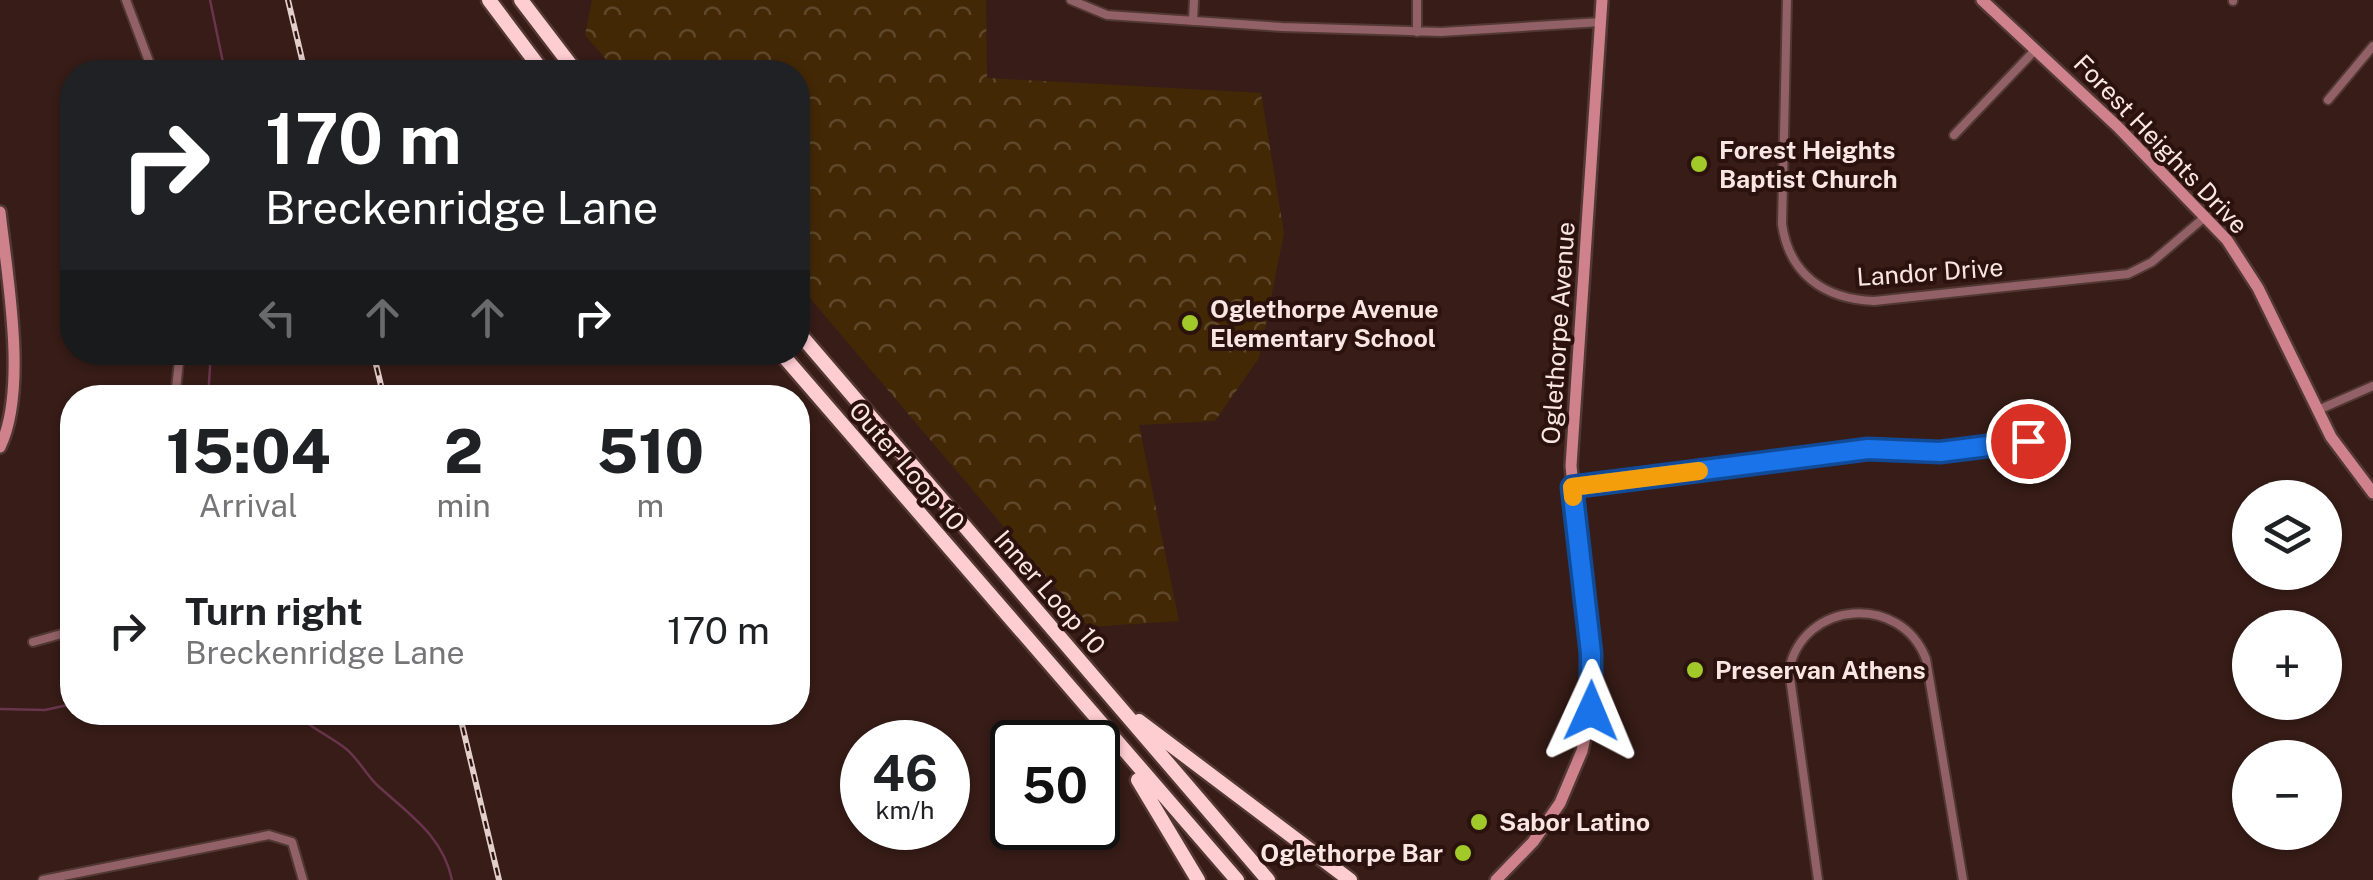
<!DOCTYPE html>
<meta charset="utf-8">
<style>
body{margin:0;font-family:"Public Sans",sans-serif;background:#f2f2f2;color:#202124;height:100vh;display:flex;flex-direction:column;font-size:38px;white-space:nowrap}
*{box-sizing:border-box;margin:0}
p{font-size:32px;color:#757577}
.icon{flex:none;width:55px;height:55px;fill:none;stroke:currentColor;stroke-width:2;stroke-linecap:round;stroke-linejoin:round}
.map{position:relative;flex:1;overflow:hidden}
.sheet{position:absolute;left:60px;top:385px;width:750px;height:340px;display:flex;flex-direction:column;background:#fff;border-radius:40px;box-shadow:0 2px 8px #0004}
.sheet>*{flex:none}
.top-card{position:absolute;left:60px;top:60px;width:750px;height:305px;border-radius:40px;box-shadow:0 2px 8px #0004;background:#202124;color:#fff;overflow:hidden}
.buttons{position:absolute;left:2232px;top:480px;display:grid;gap:20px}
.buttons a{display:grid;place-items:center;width:110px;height:110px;border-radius:50%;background:#fff;box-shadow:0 2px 8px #0004;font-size:50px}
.speed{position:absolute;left:840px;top:720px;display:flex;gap:20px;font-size:50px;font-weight:700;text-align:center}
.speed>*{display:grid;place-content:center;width:130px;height:130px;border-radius:50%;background:#fff;box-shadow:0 2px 8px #0004;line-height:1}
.speed small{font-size:25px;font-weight:400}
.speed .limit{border:5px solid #111;border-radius:15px;background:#fff;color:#111}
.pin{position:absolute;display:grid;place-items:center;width:85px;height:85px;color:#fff;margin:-42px;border:5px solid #fff;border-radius:50%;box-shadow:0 2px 10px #0007}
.me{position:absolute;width:110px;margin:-55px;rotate:1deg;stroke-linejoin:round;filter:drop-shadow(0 0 8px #0008)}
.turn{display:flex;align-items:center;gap:35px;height:210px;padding:0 40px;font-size:45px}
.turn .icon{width:130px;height:130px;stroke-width:2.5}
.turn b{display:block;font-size:70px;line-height:85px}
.lanes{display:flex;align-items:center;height:95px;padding:0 40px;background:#0003;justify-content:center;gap:50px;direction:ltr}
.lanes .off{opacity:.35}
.eta{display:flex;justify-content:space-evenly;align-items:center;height:170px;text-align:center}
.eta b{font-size:60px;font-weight:800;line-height:70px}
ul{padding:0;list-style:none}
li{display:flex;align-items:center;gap:30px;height:150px;padding:0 40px}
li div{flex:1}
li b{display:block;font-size:38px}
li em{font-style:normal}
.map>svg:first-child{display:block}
</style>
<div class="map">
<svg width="2373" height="880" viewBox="0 0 2373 880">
<defs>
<pattern id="forest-crowns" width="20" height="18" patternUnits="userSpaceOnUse" patternTransform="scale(2.5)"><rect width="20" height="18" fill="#432806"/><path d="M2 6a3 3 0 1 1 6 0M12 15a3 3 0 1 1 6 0" fill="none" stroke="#5f472a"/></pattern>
</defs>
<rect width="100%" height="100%" fill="#371c17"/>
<path fill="url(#forest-crowns)" d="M 592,0 L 986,0 L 987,78 L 1261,93 L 1284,233 L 1259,358 L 1215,421 L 1139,425 L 1179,621 L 1089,627 L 798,284 L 798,72 L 617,72 L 585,35 Z"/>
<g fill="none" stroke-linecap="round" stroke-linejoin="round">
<path stroke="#69354d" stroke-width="2.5" d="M 210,0 L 225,72
M 208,398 L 211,352
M 0,709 L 45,710 L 72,704
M 294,712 C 310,728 328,735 345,748 C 357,757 365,773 376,784 C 407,813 443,835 452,880"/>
<g stroke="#523833" stroke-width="12">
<path id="street" d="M 126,0 L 153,72
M 1071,0 L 1107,15 L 1282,27 L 1441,32 L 1601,22
M 1787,0 L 1782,224 C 1789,274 1824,299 1874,301 L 2128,274 L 2152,262 L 2206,216
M 2233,1 L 2233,0
M 1193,21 L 1194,0
M 1417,32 L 1417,0
M 2328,100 L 2373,46
M 1954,135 L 2036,49
M 175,398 L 180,352
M 2318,410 L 2373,386
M 1572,487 L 1868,449 L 1940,452 L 2028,441
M 33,642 L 72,631
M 43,880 L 269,835 L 292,842 L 303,880
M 1818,880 L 1789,670 C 1803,600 1901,593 1926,659 L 1963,880"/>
</g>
<g stroke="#523833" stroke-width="16">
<path id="secondary" d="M 1982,0 L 2118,127 L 2227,240 L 2258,288 L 2331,437 L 2373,493
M 0,212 C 7,275 28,390 0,447
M 1496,880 L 1533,842 L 1560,803 L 1582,751 L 1591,711 L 1591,653 L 1571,466 L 1602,0"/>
</g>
<g stroke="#523833" stroke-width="19">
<path id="highway" d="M 489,0 L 543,72
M 521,0 L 576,72
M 798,332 L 1268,880
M 780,352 L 1237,880
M 1139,721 L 1350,880
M 1138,780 L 1198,880"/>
</g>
<use href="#street" stroke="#916167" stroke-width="8"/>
<use href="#secondary" stroke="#cf828c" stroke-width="11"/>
<use href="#highway" stroke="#fecdd2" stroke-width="14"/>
<g stroke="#e2ceca" stroke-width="6">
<path id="rail" d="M 288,0 L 305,72
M 373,352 L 384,398
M 459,712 L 499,880"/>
</g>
<use href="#rail" stroke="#2c120e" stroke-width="2.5" stroke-dasharray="8" stroke-linecap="butt"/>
</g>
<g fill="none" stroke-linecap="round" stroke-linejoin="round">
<g stroke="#114b97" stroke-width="25">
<path id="route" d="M 1591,711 L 1591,653 L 1572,487 L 1868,449 L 1940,452 L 2028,441"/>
</g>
<use href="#route" stroke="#1a73e8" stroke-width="18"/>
<path stroke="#f59e0b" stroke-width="18" d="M 1573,497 L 1572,487 L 1699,471"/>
</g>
<g fill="#a1c92a" stroke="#2c120e" stroke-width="4">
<circle cx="1699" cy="164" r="10"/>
<circle cx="1190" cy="323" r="10"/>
<circle cx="1695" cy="670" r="10"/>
<circle cx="1479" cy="822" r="10"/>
<circle cx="1463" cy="853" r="10"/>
</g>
<g text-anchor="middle" stroke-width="8" stroke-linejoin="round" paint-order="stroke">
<g font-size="25" fill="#f9e6e2" stroke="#2c120e">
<text transform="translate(2161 144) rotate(46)" y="9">Forest Heights Drive</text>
<text transform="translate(1930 272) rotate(-4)" y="9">Landor Drive</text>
<text transform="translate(1558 333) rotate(-86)" y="9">Oglethorpe Avenue</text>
<text transform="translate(907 466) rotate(49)" y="9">Outer Loop 10</text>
<text transform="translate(1050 592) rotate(49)" y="9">Inner Loop 10</text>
</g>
<g font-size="25" font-weight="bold" fill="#f9e6e2" stroke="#2c120e" text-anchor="start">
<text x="1719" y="159">Forest Heights<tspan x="1719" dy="29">Baptist Church</tspan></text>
<text x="1210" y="318">Oglethorpe Avenue<tspan x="1210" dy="29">Elementary School</tspan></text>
<text x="1715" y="679">Preservan Athens</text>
<text x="1499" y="831">Sabor Latino</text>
<text x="1443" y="862" text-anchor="end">Oglethorpe Bar</text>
</g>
</g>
</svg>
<div class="buttons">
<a><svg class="icon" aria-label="layers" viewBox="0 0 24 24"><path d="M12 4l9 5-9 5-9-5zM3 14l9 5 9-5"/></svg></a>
<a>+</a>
<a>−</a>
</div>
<div class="speed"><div>46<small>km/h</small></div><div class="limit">50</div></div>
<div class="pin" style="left:2028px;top:441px;background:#d93025"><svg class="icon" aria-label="arrive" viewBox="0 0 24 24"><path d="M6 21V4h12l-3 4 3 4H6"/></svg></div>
<svg class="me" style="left:1591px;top:711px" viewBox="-20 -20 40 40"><path d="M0-17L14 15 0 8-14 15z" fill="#1a73e8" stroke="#fff" stroke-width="4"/></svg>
<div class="top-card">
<div class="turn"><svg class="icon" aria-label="right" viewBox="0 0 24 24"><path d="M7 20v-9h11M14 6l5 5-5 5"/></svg><div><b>170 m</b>Breckenridge Lane</div></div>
<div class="lanes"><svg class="icon off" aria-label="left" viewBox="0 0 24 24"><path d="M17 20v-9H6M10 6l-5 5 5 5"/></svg><svg class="icon off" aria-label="ahead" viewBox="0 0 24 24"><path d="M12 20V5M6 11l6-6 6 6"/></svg><svg class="icon off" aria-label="ahead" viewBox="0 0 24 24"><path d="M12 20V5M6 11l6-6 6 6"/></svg><svg class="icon" aria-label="right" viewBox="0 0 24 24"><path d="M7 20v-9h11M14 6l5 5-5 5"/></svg></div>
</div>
<section class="sheet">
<div class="eta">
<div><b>15:04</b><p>Arrival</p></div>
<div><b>2</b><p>min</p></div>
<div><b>510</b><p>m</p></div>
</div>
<ul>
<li><svg class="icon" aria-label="right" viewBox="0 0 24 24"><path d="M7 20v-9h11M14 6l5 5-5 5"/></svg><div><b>Turn right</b><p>Breckenridge Lane</p></div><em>170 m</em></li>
</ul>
</section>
</div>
